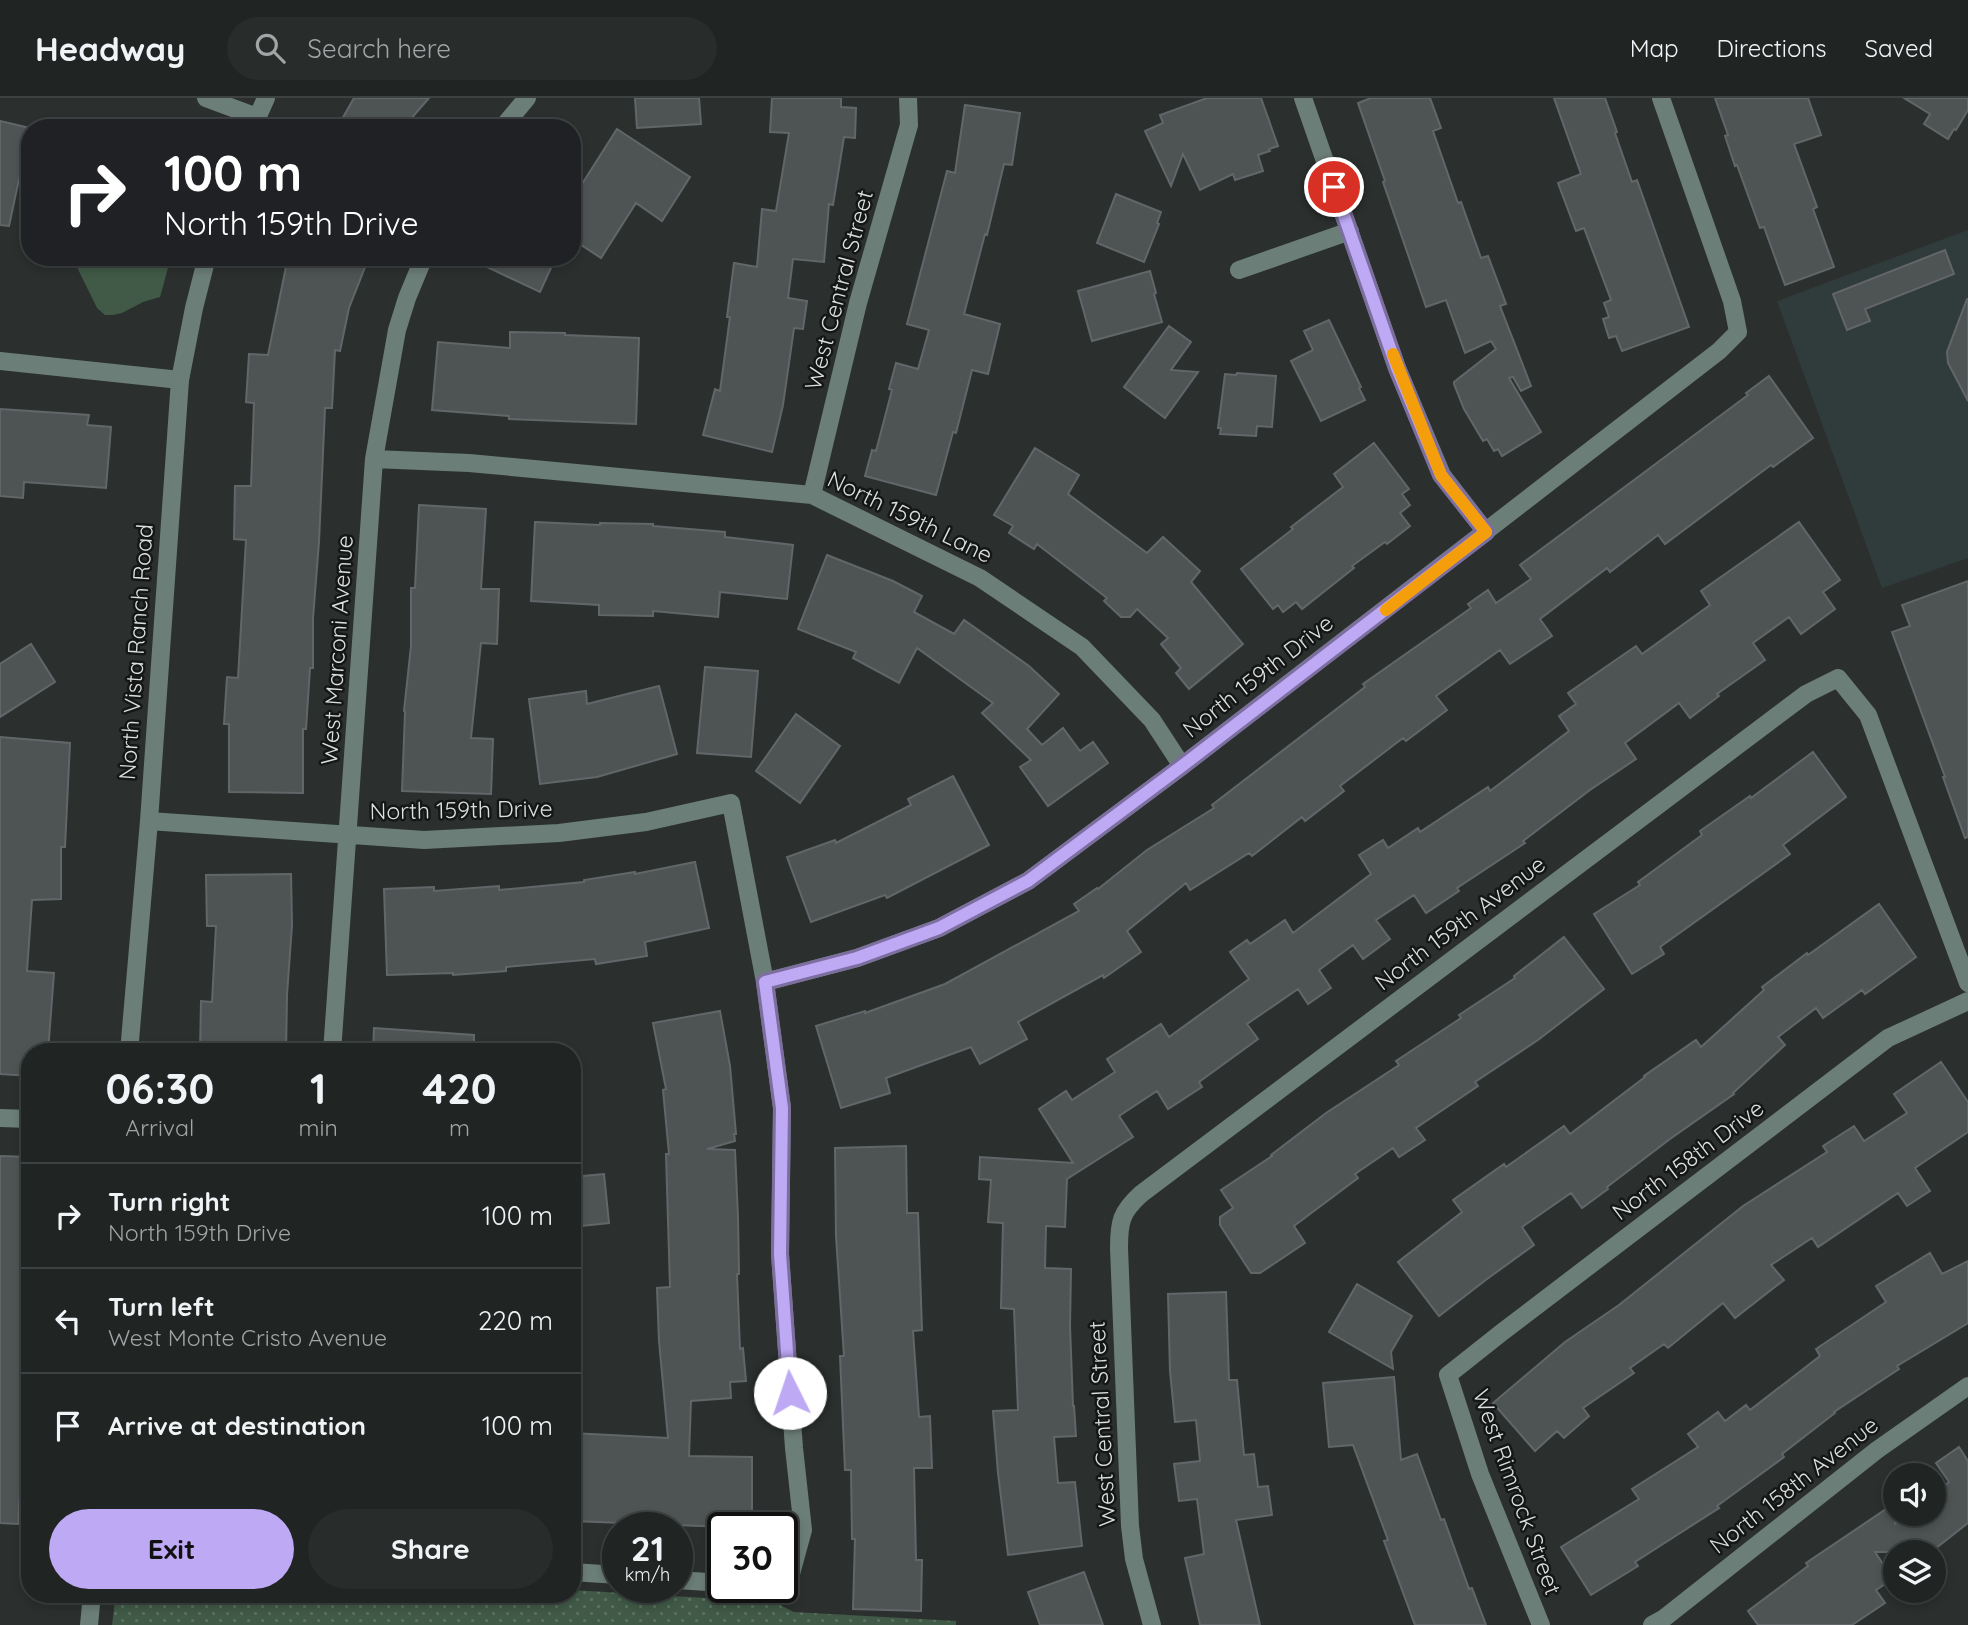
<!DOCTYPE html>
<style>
body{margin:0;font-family:Quicksand,sans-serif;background:#282c2b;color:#f1f3f6;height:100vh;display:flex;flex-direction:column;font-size:26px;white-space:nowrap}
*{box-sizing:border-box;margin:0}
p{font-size:23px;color:#a2a4a6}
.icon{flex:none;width:38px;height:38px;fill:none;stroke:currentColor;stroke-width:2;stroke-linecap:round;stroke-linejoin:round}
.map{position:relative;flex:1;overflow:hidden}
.details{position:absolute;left:21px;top:945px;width:560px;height:560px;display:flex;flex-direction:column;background:#202423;border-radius:28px;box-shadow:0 4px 10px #0003,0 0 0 2px #3d4141}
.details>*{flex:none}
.banner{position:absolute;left:21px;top:21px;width:560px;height:147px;border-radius:28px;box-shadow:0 4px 10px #0003,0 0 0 2px #3d4141;background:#202124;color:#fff;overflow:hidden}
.fabs{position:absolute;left:1883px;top:1365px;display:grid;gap:14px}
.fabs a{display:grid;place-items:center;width:63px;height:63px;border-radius:50%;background:#202423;box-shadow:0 4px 10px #0003,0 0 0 2px #3d4141;font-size:35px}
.speed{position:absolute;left:602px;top:1414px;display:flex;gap:14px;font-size:35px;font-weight:700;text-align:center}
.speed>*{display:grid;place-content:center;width:91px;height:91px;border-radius:50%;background:#202423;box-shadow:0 4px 10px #0003,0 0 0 2px #3d4141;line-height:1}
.speed small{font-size:18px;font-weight:400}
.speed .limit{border:4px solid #111;border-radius:10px;background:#fff;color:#111}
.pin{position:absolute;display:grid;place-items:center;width:60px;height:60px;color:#fff;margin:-30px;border:4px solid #fff;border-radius:50%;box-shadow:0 2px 7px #0007}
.me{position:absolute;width:77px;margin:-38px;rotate:356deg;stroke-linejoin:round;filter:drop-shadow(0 0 5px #0008)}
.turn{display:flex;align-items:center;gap:24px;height:147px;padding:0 28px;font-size:32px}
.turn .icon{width:91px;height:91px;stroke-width:2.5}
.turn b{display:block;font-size:49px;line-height:60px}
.eta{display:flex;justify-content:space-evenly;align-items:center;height:119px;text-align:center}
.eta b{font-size:42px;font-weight:700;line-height:49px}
.action{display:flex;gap:14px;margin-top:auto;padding:14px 28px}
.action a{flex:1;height:80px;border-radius:42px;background:#bea9f5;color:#111;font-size:28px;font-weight:700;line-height:80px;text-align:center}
.action a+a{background:#282c2b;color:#f1f3f6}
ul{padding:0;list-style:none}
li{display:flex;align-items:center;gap:21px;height:105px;padding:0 28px;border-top:2px solid #3d4141}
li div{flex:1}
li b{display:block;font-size:26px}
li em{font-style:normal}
header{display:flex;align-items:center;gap:42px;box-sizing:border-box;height:98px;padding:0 35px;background:#202423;border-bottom:2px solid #3d4141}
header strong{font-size:33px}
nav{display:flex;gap:38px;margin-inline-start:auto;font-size:24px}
.search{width:490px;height:63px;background:#282c2b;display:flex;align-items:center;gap:18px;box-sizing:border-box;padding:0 24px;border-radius:38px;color:#a2a4a6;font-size:26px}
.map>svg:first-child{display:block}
</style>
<header>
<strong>Headway</strong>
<div class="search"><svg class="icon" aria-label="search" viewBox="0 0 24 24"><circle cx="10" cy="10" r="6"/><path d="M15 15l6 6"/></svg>Search here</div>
<nav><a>Map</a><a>Directions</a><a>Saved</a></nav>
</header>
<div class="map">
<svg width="1968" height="1527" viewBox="0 0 1968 1527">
<defs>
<pattern id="park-dots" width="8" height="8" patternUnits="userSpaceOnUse" patternTransform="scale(1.75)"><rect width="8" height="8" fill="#405a47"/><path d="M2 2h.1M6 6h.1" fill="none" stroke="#5b7161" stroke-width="1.8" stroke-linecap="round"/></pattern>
</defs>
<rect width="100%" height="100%" fill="#2b302f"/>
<path fill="#303b3b" d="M 1968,132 L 1968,460 L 1882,490 L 1777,203 Z"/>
<path fill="#405a47" d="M 72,159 L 171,159 L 160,199 L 143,204 L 122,215 L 113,217 L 105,217 L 97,210 Z"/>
<path fill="url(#park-dots)" d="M 572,1492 L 774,1504 L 794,1514 L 956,1523 L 956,1527 L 112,1527 L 116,1496 L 572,1496 Z"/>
<path fill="#4e5354" stroke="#626668" stroke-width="2" d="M 354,0 L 429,0 L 403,30 L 337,30 Z
M 635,0 L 699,0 L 701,26 L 637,30 Z
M 772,0 L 841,0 L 841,9 L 856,10 L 855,40 L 844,39 L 833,107 L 829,106 L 824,164 L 793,161 L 788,200 L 807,203 L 803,231 L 794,230 L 783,307 L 772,354 L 703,337 L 715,291 L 720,293 L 730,219 L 727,219 L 734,165 L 757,169 L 762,111 L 776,113 L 789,35 L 770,34 Z
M 1207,0 L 1261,0 L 1278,48 L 1269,51 L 1270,53 L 1258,57 L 1263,73 L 1235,82 L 1233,76 L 1200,92 L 1183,56 L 1171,88 L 1145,33 L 1163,25 L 1160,17 Z
M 1371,0 L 1430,0 L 1441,30 L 1433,33 L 1458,105 L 1461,104 L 1481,160 L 1488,158 L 1506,206 L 1500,208 L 1531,288 L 1521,293 L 1513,279 L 1509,280 L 1541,334 L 1502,358 L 1498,351 L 1494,353 L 1487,341 L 1483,343 L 1464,311 L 1454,286 L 1454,284 L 1496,251 L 1491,243 L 1465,255 L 1446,202 L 1426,209 L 1383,84 L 1385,83 L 1358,5 Z
M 1554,0 L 1605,0 L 1617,34 L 1615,35 L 1632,84 L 1637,82 L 1689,229 L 1622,253 L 1616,238 L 1609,240 L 1603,221 L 1609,219 L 1604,205 L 1611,202 L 1584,130 L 1576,133 L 1558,85 L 1581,76 Z
M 1715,0 L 1808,0 L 1821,37 L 1794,46 L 1817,109 L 1813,111 L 1834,169 L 1785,187 L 1764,129 L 1760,130 L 1737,67 L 1735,68 L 1725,38 L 1728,37 Z
M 1904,0 L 1968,0 L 1968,12 L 1956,32 L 1954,31 L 1948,41 L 1924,26 L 1930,16 Z
M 965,7 L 1020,15 L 1012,67 L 1004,66 L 987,137 L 985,136 L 964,216 L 1000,226 L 988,276 L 972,272 L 956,335 L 953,334 L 936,397 L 865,378 L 872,352 L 876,353 L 892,292 L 889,291 L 896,265 L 918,271 L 929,232 L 907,226 L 947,73 L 955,75 Z
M 0,23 L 30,30 L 9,128 L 0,127 Z
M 617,31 L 690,79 L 662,123 L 636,105 L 601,160 L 572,141 L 572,80 L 582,86 Z
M 1116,96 L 1161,114 L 1157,125 L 1159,126 L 1144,164 L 1097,145 Z
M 1945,152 L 1954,176 L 1865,211 L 1870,223 L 1847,232 L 1833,196 Z
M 288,159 L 369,159 L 349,210 L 340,253 L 335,252 L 332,310 L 325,310 L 319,444 L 313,520 L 313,570 L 310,570 L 306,631 L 303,631 L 303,695 L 229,694 L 229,626 L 224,626 L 227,579 L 238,580 L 246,442 L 234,441 L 235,388 L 251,388 L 254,305 L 246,304 L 249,256 L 268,257 Z
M 466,159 L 556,159 L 540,194 Z
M 1150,173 L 1156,195 L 1154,196 L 1162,224 L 1092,243 L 1078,193 Z
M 1967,201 L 1968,201 L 1968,303 L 1948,265 L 1947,254 Z
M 1329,222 L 1361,289 L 1359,290 L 1365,302 L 1321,323 L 1291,263 L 1313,252 L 1304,233 Z
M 1169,228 L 1191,244 L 1171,272 L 1198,274 L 1165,320 L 1124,289 Z
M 510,234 L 565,235 L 565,237 L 639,240 L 636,326 L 509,321 L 509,318 L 432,312 L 438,244 L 510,250 Z
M 1237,275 L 1276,278 L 1272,329 L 1257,328 L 1256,338 L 1220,336 L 1221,330 L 1218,330 L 1225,276 L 1236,277 Z
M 1769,278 L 1813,340 L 1773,369 L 1771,367 L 1665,446 L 1658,437 L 1610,474 L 1607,470 L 1540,521 L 1552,538 L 1510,566 L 1500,552 L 1436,598 L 1447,612 L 1406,643 L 1403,640 L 1340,688 L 1344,693 L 1305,723 L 1302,719 L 1252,758 L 1249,755 L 1190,792 L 1186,785 L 1127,833 L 1141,854 L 1104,880 L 1103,877 L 1018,924 L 1027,941 L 980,966 L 971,949 L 886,980 L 890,995 L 841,1010 L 816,928 L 865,913 L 865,915 L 945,886 L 1079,813 L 1074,806 L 1097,790 L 1098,791 L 1147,752 L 1214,710 L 1212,707 L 1365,589 L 1363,586 L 1471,510 L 1468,506 L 1488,492 L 1496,505 L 1531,481 L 1520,467 L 1748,297 L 1746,295 Z
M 0,311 L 89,317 L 87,327 L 111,329 L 106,390 L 24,384 L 23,400 L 0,398 Z
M 1374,345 L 1409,391 L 1402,396 L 1410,407 L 1400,415 L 1410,428 L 1387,446 L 1385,444 L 1352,468 L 1354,470 L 1302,511 L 1296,504 L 1283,514 L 1278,507 L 1273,511 L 1241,471 L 1293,431 L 1291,429 L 1343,389 L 1334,376 Z
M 1035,350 L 1079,377 L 1068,396 L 1147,455 L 1163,439 L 1200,473 L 1191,484 L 1243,546 L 1189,591 L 1176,575 L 1181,570 L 1161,546 L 1168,540 L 1137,511 L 1130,519 L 1121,519 L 1104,503 L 1107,500 L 1037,446 L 1034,451 L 1009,435 L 1013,428 L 994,417 Z
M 419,407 L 486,411 L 481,491 L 499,491 L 497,546 L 481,545 L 471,640 L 493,641 L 491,696 L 402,693 L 405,614 L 404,613 L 411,548 L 411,490 L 415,490 Z
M 535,424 L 600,427 L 600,425 L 653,426 L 653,428 L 725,434 L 725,439 L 793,447 L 787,501 L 720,494 L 718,519 L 653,513 L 653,518 L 599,517 L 599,507 L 531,503 Z
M 1799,424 L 1840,482 L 1823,494 L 1835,511 L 1801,536 L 1789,519 L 1753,545 L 1765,562 L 1717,596 L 1719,598 L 1690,620 L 1679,605 L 1625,645 L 1636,661 L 1590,692 L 1523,743 L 1525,745 L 1457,790 L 1459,793 L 1426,815 L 1414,797 L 1376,822 L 1390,841 L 1363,861 L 1353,847 L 1319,872 L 1331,890 L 1308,906 L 1298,891 L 1247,926 L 1258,941 L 1199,984 L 1202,989 L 1168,1011 L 1157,993 L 1119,1018 L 1133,1039 L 1067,1081 L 1065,1129 L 1046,1128 L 1045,1170 L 1071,1171 L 1070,1228 L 1073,1308 L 1074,1308 L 1076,1338 L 1054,1339 L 1058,1385 L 1075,1384 L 1082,1448 L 1008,1457 L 998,1375 L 993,1313 L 1018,1312 L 1014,1211 L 1001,1210 L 1003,1125 L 988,1124 L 991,1082 L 979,1081 L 980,1059 L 1073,1065 L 1039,1011 L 1066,993 L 1072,1002 L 1115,974 L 1107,961 L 1161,926 L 1169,939 L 1249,881 L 1230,854 L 1247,842 L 1250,846 L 1285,822 L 1293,835 L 1371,776 L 1359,757 L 1383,742 L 1388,750 L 1418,730 L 1420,734 L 1488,689 L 1490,693 L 1569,633 L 1559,618 L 1576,606 L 1568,595 L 1636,548 L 1642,556 L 1710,507 L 1701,493 Z
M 827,457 L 893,483 L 922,498 L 914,514 L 954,536 L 964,522 L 1029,568 L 1059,596 L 1027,631 L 1042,647 L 1063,630 L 1080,653 L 1093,644 L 1108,665 L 1048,708 L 1020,669 L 1031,662 L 982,615 L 993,605 L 917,550 L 899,585 L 853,560 L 856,554 L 798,531 Z
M 1968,483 L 1968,739 L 1965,740 L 1943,679 L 1945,679 L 1892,534 L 1910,528 L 1902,507 Z
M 31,546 L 55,584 L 0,619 L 0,566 Z
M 705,569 L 758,573 L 751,659 L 697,655 Z
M 659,588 L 677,656 L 597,679 L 540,686 L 529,601 L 586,593 L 587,606 Z
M 796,616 L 840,648 L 800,705 L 756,673 Z
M 0,639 L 70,645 L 65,749 L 61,749 L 61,801 L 32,802 L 27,873 L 54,875 L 48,954 L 30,954 L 30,978 L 0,976 Z
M 1813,654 L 1846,699 L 1783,747 L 1790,756 L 1660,849 L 1664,856 L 1632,876 L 1594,816 L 1640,787 L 1638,784 L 1702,737 L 1700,733 L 1750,698 L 1751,700 Z
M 953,678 L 989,747 L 887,800 L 885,797 L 811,824 L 787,759 L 835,742 L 836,745 L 911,707 L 908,701 Z
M 695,764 L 709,830 L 645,844 L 647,858 L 596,866 L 595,861 L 506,869 L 506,873 L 453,877 L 453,875 L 387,877 L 384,791 L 434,789 L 434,793 L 499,788 L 499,792 L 584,784 L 584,782 L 635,774 L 635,776 Z
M 291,776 L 292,827 L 287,897 L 286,954 L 200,954 L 201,903 L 212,904 L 216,828 L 207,828 L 206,777 Z
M 1879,806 L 1916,859 L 1865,896 L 1862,892 L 1823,920 L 1816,910 L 1778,939 L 1785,947 L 1733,995 L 1734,996 L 1670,1041 L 1607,1089 L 1608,1091 L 1582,1110 L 1571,1095 L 1522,1129 L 1534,1147 L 1487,1181 L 1439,1218 L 1398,1164 L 1462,1114 L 1453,1102 L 1504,1066 L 1506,1069 L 1564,1028 L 1570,1036 L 1645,979 L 1644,978 L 1696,942 L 1701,949 L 1764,892 L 1762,889 L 1807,855 L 1808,857 Z
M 1564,839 L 1604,891 L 1538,942 L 1475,984 L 1478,988 L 1416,1030 L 1425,1042 L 1399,1059 L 1393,1050 L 1355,1076 L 1358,1080 L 1294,1128 L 1305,1145 L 1260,1175 L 1251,1175 L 1220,1127 L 1220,1119 L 1233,1110 L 1221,1092 L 1272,1058 L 1271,1057 L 1326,1015 L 1399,967 L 1396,963 L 1461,920 L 1459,917 L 1515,880 L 1514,878 Z
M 720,913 L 730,968 L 736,1036 L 734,1036 L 735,1043 L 707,1051 L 735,1052 L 738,1119 L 739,1176 L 737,1176 L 740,1251 L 743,1250 L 746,1283 L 730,1284 L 731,1300 L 691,1303 L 689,1358 L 752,1359 L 752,1430 L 572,1423 L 572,1335 L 668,1340 L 659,1243 L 657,1190 L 670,1189 L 666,1056 L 669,1056 L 663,992 L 666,991 L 653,925 Z
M 374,930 L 474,937 L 474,954 L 373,954 Z
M 1941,964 L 1968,1004 L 1968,1034 L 1915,1070 L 1930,1093 L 1907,1108 L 1898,1095 L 1818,1149 L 1812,1140 L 1771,1167 L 1784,1182 L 1735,1220 L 1723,1205 L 1668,1250 L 1664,1246 L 1630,1270 L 1634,1275 L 1583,1310 L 1589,1318 L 1564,1340 L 1557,1333 L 1535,1353 L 1493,1305 L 1565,1244 L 1619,1207 L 1743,1108 L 1827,1054 L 1823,1048 L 1854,1028 L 1864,1043 L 1907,1015 L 1894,996 Z
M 906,1048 L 907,1115 L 918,1115 L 922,1232 L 913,1233 L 919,1319 L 930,1318 L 932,1370 L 914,1370 L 916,1462 L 922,1462 L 921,1513 L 853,1511 L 855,1441 L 852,1441 L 851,1372 L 845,1372 L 840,1258 L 844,1258 L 836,1138 L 835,1050 Z
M 0,1058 L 30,1059 L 30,1224 L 18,1426 L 0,1425 Z
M 604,1076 L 609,1125 L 572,1129 L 572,1079 Z
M 1930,1155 L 1942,1176 L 1968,1163 L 1968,1225 L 1897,1268 L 1899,1271 L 1834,1314 L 1835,1315 L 1782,1356 L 1784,1359 L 1717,1408 L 1719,1410 L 1635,1464 L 1638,1468 L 1591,1497 L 1561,1449 L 1639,1401 L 1632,1391 L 1698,1349 L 1688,1336 L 1718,1314 L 1725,1323 L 1746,1307 L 1750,1312 L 1820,1258 L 1816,1251 L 1886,1204 L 1876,1188 Z
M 1357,1186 L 1412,1218 L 1391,1254 L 1393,1271 L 1329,1234 Z
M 1226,1194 L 1229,1282 L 1237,1282 L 1244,1357 L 1254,1356 L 1258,1389 L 1268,1388 L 1272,1417 L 1236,1422 L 1260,1527 L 1200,1527 L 1185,1460 L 1204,1456 L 1197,1401 L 1179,1403 L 1174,1366 L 1200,1363 L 1196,1322 L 1175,1324 L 1170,1273 L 1168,1196 Z
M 1394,1279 L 1401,1362 L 1417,1356 L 1441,1422 L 1444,1421 L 1469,1491 L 1472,1490 L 1486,1527 L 1415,1527 L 1384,1443 L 1388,1442 L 1353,1347 L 1329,1349 L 1323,1285 Z
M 1959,1349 L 1968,1363 L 1968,1425 L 1931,1454 L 1875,1454 L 1893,1481 L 1876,1492 L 1885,1505 L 1852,1527 L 1758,1527 L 1748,1513 L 1808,1468 L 1806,1465 L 1895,1405 L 1895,1426 L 1908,1416 L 1934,1416 L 1934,1396 L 1949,1384 L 1936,1365 Z
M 1084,1474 L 1103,1527 L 1040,1527 L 1028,1494 Z"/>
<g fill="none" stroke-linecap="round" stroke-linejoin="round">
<path stroke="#6c7e78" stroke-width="18" d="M 206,0 L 257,19
M 1303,0 L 1397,270 L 1442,377 L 1486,434
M 253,29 L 266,0
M 502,30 L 527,0
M 1239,172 L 1350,133
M 0,263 L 180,282
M 374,361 L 469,365 L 812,397 L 980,480 L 1082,549 L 1152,622 L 1182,668
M 812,397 L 858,205 L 909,27 L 908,0
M 149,723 L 424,742 L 559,735 L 646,724 L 731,705 L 765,884 L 782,1010 L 780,1156 L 794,1350 L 803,1432 L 791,1476 L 782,1478
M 765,884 L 857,860 L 939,830 L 1028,783 L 1182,668 L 1719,253 L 1738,234 L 1732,203 L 1661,0
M 129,954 L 149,723 L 180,282 L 194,210 L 207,159
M 332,954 L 374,361 L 397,232 L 407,200 L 424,159
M 0,1020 L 30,1021
M 572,1474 L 618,1477
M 677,1482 L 723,1485
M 89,1527 L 92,1496
M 1152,1527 L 1134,1461 L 1130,1428 L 1119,1150 C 1119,1124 1121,1114 1141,1096 L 1806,596 L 1838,580 L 1868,617 L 1968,885
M 1541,1527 L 1480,1376 L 1448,1277 L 1501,1235 L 1888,940 L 1968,903
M 1652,1527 L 1663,1521 L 1877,1352 L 1968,1288"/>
</g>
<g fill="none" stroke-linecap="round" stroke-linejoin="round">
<g stroke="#7c6e9f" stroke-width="18">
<path id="route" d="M 790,1295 L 780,1156 L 782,1010 L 765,884 L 857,860 L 939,830 L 1028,783 L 1182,668 L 1486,434 L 1441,377 L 1397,270 L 1334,89"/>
</g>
<use href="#route" stroke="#bea9f5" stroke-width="12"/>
<path stroke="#f59e0b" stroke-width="12" d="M 1386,512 L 1486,434 L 1441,377 L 1393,256"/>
</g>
<g text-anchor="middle" stroke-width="5" stroke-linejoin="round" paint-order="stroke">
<g font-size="23" fill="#dcdfdf" stroke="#151717">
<text transform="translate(839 192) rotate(-75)" y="8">West Central Street</text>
<text transform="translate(910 419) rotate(26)" y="8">North 159th Lane</text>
<text transform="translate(337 552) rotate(-86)" y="8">West Marconi Avenue</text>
<text transform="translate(136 554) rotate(-86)" y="8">North Vista Ranch Road</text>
<text transform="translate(1258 578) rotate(-38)" y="8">North 159th Drive</text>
<text transform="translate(461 712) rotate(-1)" y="8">North 159th Drive</text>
<text transform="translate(1460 825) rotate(-37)" y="8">North 159th Avenue</text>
<text transform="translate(1688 1062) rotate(-37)" y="8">North 158th Drive</text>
<text transform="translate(1102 1326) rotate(-93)" y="8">West Central Street</text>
<text transform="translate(1794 1387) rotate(-38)" y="8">North 158th Avenue</text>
<text transform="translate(1517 1394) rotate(70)" y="8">West Rimrock Street</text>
</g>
</g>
</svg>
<div class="fabs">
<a><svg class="icon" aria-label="sound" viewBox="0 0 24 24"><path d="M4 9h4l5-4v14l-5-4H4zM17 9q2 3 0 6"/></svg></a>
<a><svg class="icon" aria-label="layers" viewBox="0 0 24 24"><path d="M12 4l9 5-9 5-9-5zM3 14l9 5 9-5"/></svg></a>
</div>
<div class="speed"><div>21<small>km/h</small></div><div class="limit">30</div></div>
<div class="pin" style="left:1334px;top:89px;background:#d93025"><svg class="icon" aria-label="arrive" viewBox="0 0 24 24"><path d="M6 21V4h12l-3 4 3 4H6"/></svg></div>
<svg class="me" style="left:790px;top:1295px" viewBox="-20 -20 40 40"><circle r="19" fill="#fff"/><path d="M0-13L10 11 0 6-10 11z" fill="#bea9f5"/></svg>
<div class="banner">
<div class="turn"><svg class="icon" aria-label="right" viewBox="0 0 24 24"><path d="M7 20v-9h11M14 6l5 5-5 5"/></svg><div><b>100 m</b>North 159th Drive</div></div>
</div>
<section class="details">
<div class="eta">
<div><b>06:30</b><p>Arrival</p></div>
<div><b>1</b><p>min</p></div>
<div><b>420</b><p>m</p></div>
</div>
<ul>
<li><svg class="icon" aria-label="right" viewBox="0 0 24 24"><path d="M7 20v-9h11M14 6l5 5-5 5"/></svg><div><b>Turn right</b><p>North 159th Drive</p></div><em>100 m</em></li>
<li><svg class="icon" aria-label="left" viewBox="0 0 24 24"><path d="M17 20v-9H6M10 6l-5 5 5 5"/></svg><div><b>Turn left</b><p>West Monte Cristo Avenue</p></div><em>220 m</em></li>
<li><svg class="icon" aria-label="arrive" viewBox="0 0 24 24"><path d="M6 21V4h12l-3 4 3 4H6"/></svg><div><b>Arrive at destination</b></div><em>100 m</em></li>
</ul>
<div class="action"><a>Exit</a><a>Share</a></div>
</section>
</div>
